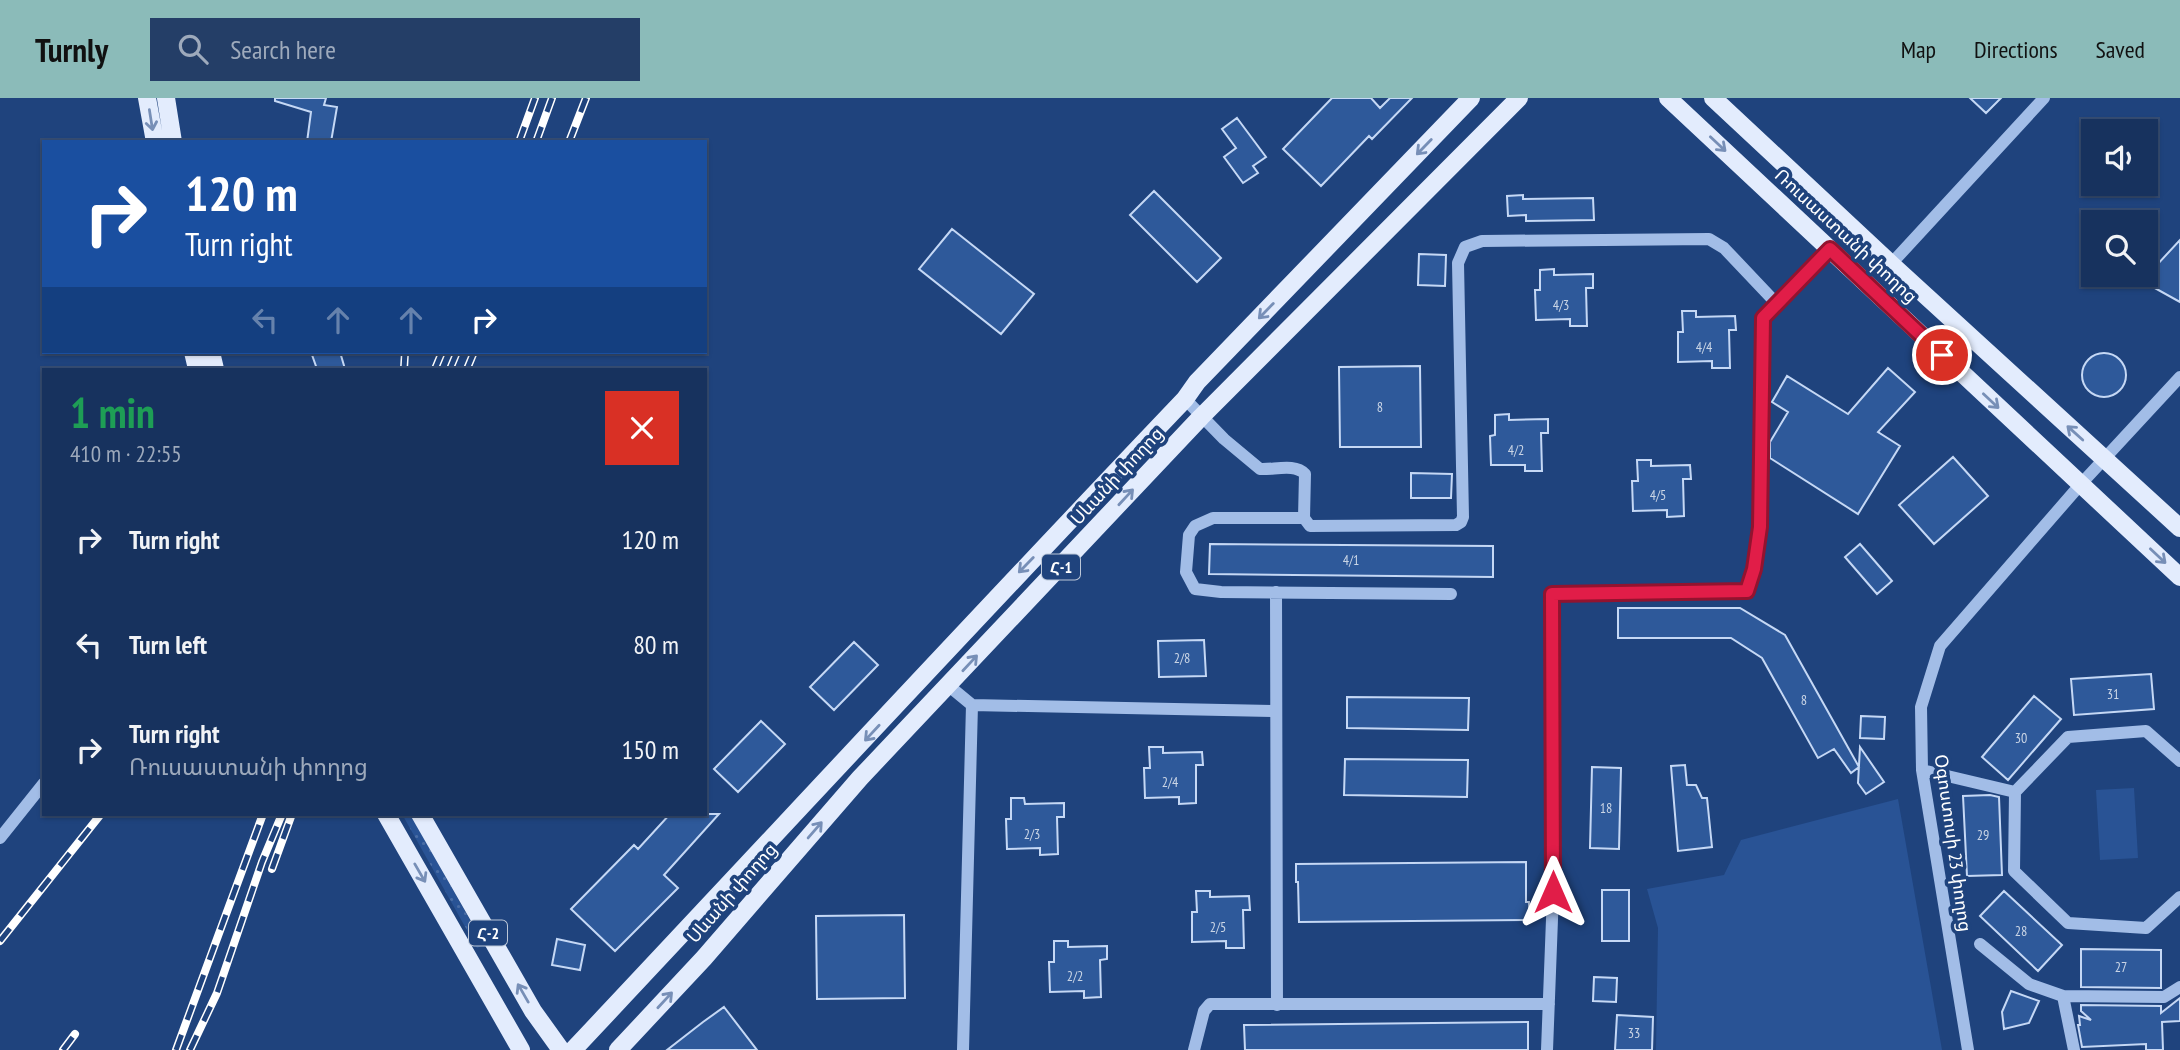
<!DOCTYPE html>
<meta charset="utf-8">
<style>
body{margin:0;font-family:"PT Sans Narrow","Noto Sans Armenian",sans-serif;background:#243e67;color:#f1f3f6;height:100vh;display:flex;flex-direction:column;font-size:26px;white-space:nowrap}
*{box-sizing:border-box;margin:0}
p{font-size:23px;color:#9eaabc}
.icon{flex:none;width:38px;height:38px;fill:none;stroke:currentColor;stroke-width:2;stroke-linecap:round;stroke-linejoin:round}
.map{position:relative;flex:1;overflow:hidden}
.panel{position:absolute;left:42px;top:270px;width:665px;height:448px;display:flex;flex-direction:column;background:#17325e;border-radius:0px;box-shadow:0 2px 5px #0004,0 0 0 2px #364d73}
.panel>*{flex:none}
.guide{position:absolute;left:42px;top:42px;width:665px;height:214px;border-radius:0px;box-shadow:0 2px 5px #0004,0 0 0 2px #364d73;background:#1a4fa0;color:#fff;overflow:hidden}
.controls{position:absolute;left:2081px;top:21px;display:grid;gap:14px}
.controls a{display:grid;place-items:center;width:77px;height:77px;border-radius:0px;background:#17325e;box-shadow:0 2px 5px #0004,0 0 0 2px #364d73;font-size:35px}
.pin{position:absolute;display:grid;place-items:center;width:60px;height:60px;color:#fff;margin:-30px;border:4px solid #fff;border-radius:50%;box-shadow:0 2px 7px #0007}
.me{position:absolute;width:77px;margin:-38px;rotate:0deg;stroke-linejoin:round;filter:drop-shadow(0 0 5px #0008)}
.turn{display:flex;align-items:center;gap:24px;height:147px;padding:0 28px;font-size:32px}
.turn .icon{width:91px;height:91px;stroke-width:2.5}
.turn b{display:block;font-size:49px;line-height:60px}
.lanes{display:flex;align-items:center;height:66px;padding:0 28px;background:#0003;justify-content:center;gap:35px;direction:ltr}
.lanes .off{opacity:.35}
.round{display:grid;place-items:center;flex:none;width:74px;height:74px;border-radius:0px;background:#243e67}
.headline{display:flex;align-items:center;justify-content:space-between;height:119px;padding:0 28px}
h1{font-size:42px;font-weight:700;line-height:52px;color:#1e9e55}
ul{padding:0;list-style:none}
li{display:flex;align-items:center;gap:21px;height:105px;padding:0 28px}
li div{flex:1}
li b{display:block;font-size:26px}
li em{font-style:normal}
header{display:flex;align-items:center;gap:42px;box-sizing:border-box;height:98px;padding:0 35px;background:#8bbbb9;color:#111}
header strong{font-size:33px}
nav{display:flex;gap:38px;margin-inline-start:auto;font-size:24px}
.search{width:490px;height:63px;background:#243e67;display:flex;align-items:center;gap:18px;box-sizing:border-box;padding:0 24px;border-radius:0px;color:#9eaabc;font-size:26px}
.map>svg:first-child{display:block}
</style>
<header>
<strong>Turnly</strong>
<div class="search"><svg class="icon" aria-label="search" viewBox="0 0 24 24"><circle cx="10" cy="10" r="6"/><path d="M15 15l6 6"/></svg>Search here</div>
<nav><a>Map</a><a>Directions</a><a>Saved</a></nav>
</header>
<div class="map">
<svg width="2180" height="952" viewBox="0 0 2180 952">
<defs>
<pattern id="grass-dots" width="8" height="8" patternUnits="userSpaceOnUse" patternTransform="scale(1.75)"><rect width="8" height="8" fill="#295395"/><path d="M2 2h.1M6 6h.1" fill="none" stroke="#496da5" stroke-width="1.8" stroke-linecap="round"/></pattern>
</defs>
<rect width="100%" height="100%" fill="#1f437d"/>
<path fill="url(#grass-dots)" d="M 402,716 L 410,716 L 484,847 L 477,850 Z"/>
<path fill="#295395" d="M 2134,690 L 2138,760 L 2100,762 L 2096,692 Z
M 1898,701 L 1942,952 L 1656,952 L 1658,830 L 1647,791 L 1724,777 L 1741,742 Z"/>
<path fill="#2e599a" stroke="#c5d8f5" stroke-width="2" d="M 275,0 L 326,0 L 324,7 L 337,9 L 331,44 L 307,44 L 311,14 L 275,3 Z
M 1332,0 L 1371,0 L 1380,10 L 1390,0 L 1412,0 L 1372,41 L 1369,38 L 1321,88 L 1283,51 Z
M 1970,0 L 2001,0 L 1986,15 Z
M 1237,20 L 1266,59 L 1253,68 L 1258,75 L 1243,85 L 1224,59 L 1236,50 L 1222,31 Z
M 1154,93 L 1221,160 L 1197,184 L 1130,117 Z
M 1523,97 L 1523,101 L 1593,100 L 1594,122 L 1526,123 L 1526,117 L 1508,118 L 1507,98 Z
M 952,131 L 1034,196 L 1001,236 L 919,171 Z
M 2180,142 L 2180,204 L 2142,183 Z
M 1419,156 L 1446,157 L 1445,188 L 1418,187 Z
M 1554,171 L 1554,177 L 1593,176 L 1593,190 L 1586,190 L 1587,228 L 1570,228 L 1570,221 L 1536,222 L 1535,192 L 1540,192 L 1540,172 Z
M 1682,213 L 1696,213 L 1696,219 L 1735,218 L 1736,232 L 1729,232 L 1730,270 L 1712,270 L 1712,263 L 1678,264 L 1678,234 L 1683,234 Z
M 311,254 L 340,254 L 345,271 L 317,271 Z
M2082 277a22 22 0 1 1 44 0a22 22 0 1 1-44 0Z
M 1420,268 L 1421,349 L 1340,349 L 1339,269 Z
M 1888,270 L 1915,294 L 1878,334 L 1900,348 L 1858,416 L 1770,360 L 1770,344 L 1788,314 L 1772,304 L 1787,278 L 1848,316 Z
M 1509,316 L 1509,322 L 1548,321 L 1548,335 L 1541,335 L 1542,373 L 1525,373 L 1525,367 L 1491,367 L 1490,338 L 1495,337 L 1495,317 Z
M 1953,359 L 1988,398 L 1934,446 L 1899,407 Z
M 1637,362 L 1651,362 L 1651,368 L 1690,367 L 1691,381 L 1683,381 L 1684,418 L 1667,419 L 1667,412 L 1633,413 L 1632,383 L 1638,383 Z
M 1411,375 L 1452,376 L 1451,400 L 1411,400 Z
M 1210,446 L 1493,448 L 1493,479 L 1209,476 Z
M 1860,446 L 1892,483 L 1877,496 L 1845,459 Z
M 1618,510 L 1740,510 L 1785,537 L 1859,669 L 1851,675 L 1834,651 L 1818,660 L 1762,560 L 1731,540 L 1618,540 Z
M 1204,542 L 1206,578 L 1159,579 L 1158,543 Z
M 854,544 L 878,567 L 834,612 L 810,589 Z
M 2151,576 L 2154,611 L 2074,617 L 2071,581 Z
M 2034,598 L 2061,621 L 2008,682 L 1982,659 Z
M 1347,599 L 1469,600 L 1468,632 L 1347,630 Z
M 1861,618 L 1885,619 L 1884,641 L 1860,640 Z
M 761,623 L 785,646 L 738,694 L 714,671 Z
M 1149,649 L 1163,649 L 1163,655 L 1202,654 L 1203,667 L 1196,667 L 1196,705 L 1179,706 L 1179,699 L 1145,700 L 1144,670 L 1150,670 Z
M 1860,649 L 1884,684 L 1866,696 L 1858,685 Z
M 1345,661 L 1468,662 L 1467,699 L 1344,697 Z
M 1685,667 L 1687,687 L 1696,687 L 1702,700 L 1707,700 L 1712,749 L 1678,753 L 1671,668 Z
M 1592,669 L 1621,670 L 1619,751 L 1590,750 Z
M 1990,697 L 1999,699 L 2002,777 L 1967,778 L 1963,698 Z
M 1011,700 L 1024,700 L 1025,706 L 1064,705 L 1064,719 L 1057,719 L 1058,756 L 1040,757 L 1040,750 L 1007,751 L 1006,721 L 1011,721 Z
M 670,716 L 719,716 L 664,777 L 678,790 L 615,853 L 571,811 L 634,747 L 638,751 Z
M 1526,764 L 1526,804 L 1529,804 L 1529,822 L 1299,824 L 1298,784 L 1296,784 L 1296,766 Z
M 1602,792 L 1629,792 L 1629,843 L 1602,843 Z
M 1196,793 L 1210,793 L 1210,799 L 1249,798 L 1250,812 L 1243,812 L 1244,850 L 1226,850 L 1226,843 L 1192,844 L 1192,814 L 1197,814 Z
M 2004,793 L 2062,847 L 2038,873 L 1980,818 Z
M 904,817 L 905,900 L 817,901 L 816,818 Z
M 557,841 L 585,847 L 580,872 L 552,867 Z
M 1054,843 L 1068,843 L 1068,849 L 1107,848 L 1107,861 L 1100,862 L 1101,899 L 1084,900 L 1084,893 L 1050,894 L 1049,864 L 1054,864 Z
M 2081,851 L 2161,852 L 2161,890 L 2081,889 Z
M 1594,879 L 1617,880 L 1616,904 L 1593,903 Z
M 2011,893 L 2039,903 L 2029,925 L 2004,931 L 2002,914 Z
M 2180,900 L 2180,923 L 2162,924 L 2163,952 L 2146,952 L 2146,946 L 2082,949 L 2078,927 L 2080,927 L 2079,918 L 2091,922 L 2081,913 L 2081,907 L 2161,908 L 2161,915 Z
M 724,909 L 757,952 L 667,952 L 703,924 Z
M 1617,917 L 1653,919 L 1652,952 L 1615,952 Z
M 1528,924 L 1528,952 L 1245,952 L 1244,927 Z"/>
<g fill="none" stroke-linecap="round" stroke-linejoin="round">
<path stroke="#a2bde7" stroke-width="12" d="M 1891,166 L 2044,0
M 1185,301 L 1224,341 L 1260,371 C 1274,372 1295,365 1305,376 L 1304,420 L 1310,428 L 1456,427 L 1461,424 L 1463,419 L 1458,165 L 1465,149 L 1482,143 L 1709,141 L 1724,150 L 1777,206 L 1830,151
M 1304,420 L 1213,420 L 1195,428 L 1189,437 L 1186,474 L 1195,491 L 1221,494 L 1451,496
M 1276,494 L 1277,907
M 949,588 L 972,607 L 963,952
M 972,607 L 1276,613
M 1922,672 L 2015,694 L 2068,639 L 2146,633 L 2180,663
M 2015,694 L 2014,773 L 2068,825 L 2146,830 L 2180,799
M 0,740 L 44,685
M 1980,846 L 2029,886 L 2063,898 L 2164,899 L 2180,889
M 2063,898 L 2074,952
M 1194,952 L 1204,913 L 1210,906 L 1549,906
M 1547,952 L 1553,795 L 1552,496 L 1747,493 L 1754,472 L 1760,429 L 1763,220 L 1777,206
M 1968,952 L 1922,672 L 1921,609 L 1940,548 L 2080,387 L 2180,279"/>
<path stroke="#e3ecfd" stroke-width="18" d="M 147,0 L 155,44
M 166,0 L 173,44
M 1668,0 L 2180,479
M 1713,0 L 1891,166 L 2180,430
M 193,254 L 197,271
M 211,254 L 215,271
M 386,716 L 521,952
M 420,716 L 533,913 L 561,952
M 573,952 C 777,735 979,517 1185,301 L 1197,284 L 1471,0
M 618,952 L 704,860 L 860,680 L 1201,319 L 1519,0"/>
<g stroke="#fff" stroke-width="8">
<path id="rail" d="M 519,44 L 535,0
M 536,44 L 552,0
M 569,44 L 586,0
M 404,271 L 405,254
M 435,271 L 442,254
M 450,271 L 457,254
M 467,271 L 474,254
M 272,771 L 292,716
M 0,843 L 101,716
M 63,952 L 75,936
M 176,952 L 263,716
M 190,952 L 217,895 L 262,764 L 282,716"/>
</g>
<use href="#rail" stroke="#1f437d" stroke-width="5" stroke-dasharray="16" stroke-linecap="butt"/>
</g>
<defs><path id="oneway-shaft" d="M-6 0H5M1.5-3L5.5 0L1.5 3" fill="none" stroke-width="1.6" stroke-linecap="round" stroke-linejoin="round" transform="scale(1.75)"/></defs>
<g stroke="#778fb7">
<use href="#oneway-shaft" transform="translate(151 22) rotate(81)"/>
<use href="#oneway-shaft" transform="translate(1718 46) rotate(43)"/>
<use href="#oneway-shaft" transform="translate(1424 49) rotate(134)"/>
<use href="#oneway-shaft" transform="translate(1266 213) rotate(134)"/>
<use href="#oneway-shaft" transform="translate(1991 303) rotate(43)"/>
<use href="#oneway-shaft" transform="translate(2075 335) rotate(-138)"/>
<use href="#oneway-shaft" transform="translate(1126 399) rotate(-47)"/>
<use href="#oneway-shaft" transform="translate(2158 458) rotate(43)"/>
<use href="#oneway-shaft" transform="translate(1026 467) rotate(134)"/>
<use href="#oneway-shaft" transform="translate(970 565) rotate(-47)"/>
<use href="#oneway-shaft" transform="translate(872 635) rotate(133)"/>
<use href="#oneway-shaft" transform="translate(815 732) rotate(-49)"/>
<use href="#oneway-shaft" transform="translate(420 775) rotate(60)"/>
<use href="#oneway-shaft" transform="translate(523 895) rotate(-120)"/>
<use href="#oneway-shaft" transform="translate(665 902) rotate(-47)"/>
</g>
<g fill="none" stroke-linecap="round" stroke-linejoin="round">
<g stroke="#92132f" stroke-width="18">
<path id="route" d="M 1553,794 L 1552,496 L 1747,493 L 1754,471 L 1760,429 L 1763,220 L 1830,151 L 1942,257"/>
</g>
<use href="#route" stroke="#e11d48" stroke-width="12"/>
</g>
<g text-anchor="middle" stroke-width="7" stroke-linejoin="round" paint-order="stroke">
<g font-size="14" fill="#cbd6e6">
<text x="1561" y="212">4/3</text>
<text x="1704" y="254">4/4</text>
<text x="1380" y="314">8</text>
<text x="1516" y="357">4/2</text>
<text x="1658" y="402">4/5</text>
<text x="1351" y="467">4/1</text>
<text x="1182" y="565">2/8</text>
<text x="2113" y="601">31</text>
<text x="1804" y="607">8</text>
<text x="2021" y="645">30</text>
<text x="1170" y="689">2/4</text>
<text x="1606" y="715">18</text>
<text x="1032" y="741">2/3</text>
<text x="1983" y="742">29</text>
<text x="1218" y="834">2/5</text>
<text x="2021" y="838">28</text>
<text x="2121" y="874">27</text>
<text x="1075" y="883">2/2</text>
<text x="1634" y="940">33</text>
</g>
<g fill="#1f437d" stroke="#bcc7d8" stroke-width="2">
<rect x="1042" y="456.5" width="38" height="25" rx="5"/>
<rect x="469" y="822.5" width="38" height="25" rx="5"/>
</g>
<g font-size="16" font-weight="bold" fill="#fff">
<text x="1061" y="475">Հ-1</text>
<text x="488" y="841">Հ-2</text>
</g>
<g font-size="18" fill="#fff" stroke="#1f437d">
<text transform="translate(1846 138) rotate(43)" y="6">Ռուսաստանի փողոց</text>
<text transform="translate(1117 378) rotate(-47)" y="6">Սևանի փողոց</text>
<text transform="translate(1953 745) rotate(82)" y="6">Օգոստոսի 23 փողոց</text>
<text transform="translate(732 795) rotate(-49)" y="6">Սևանի փողոց</text>
</g>
</g>
</svg>
<div class="controls">
<a><svg class="icon" aria-label="sound" viewBox="0 0 24 24"><path d="M4 9h4l5-4v14l-5-4H4zM17 9q2 3 0 6"/></svg></a>
<a><svg class="icon" aria-label="search" viewBox="0 0 24 24"><circle cx="10" cy="10" r="6"/><path d="M15 15l6 6"/></svg></a>
</div>
<div class="pin" style="left:1942px;top:257px;background:#d93025"><svg class="icon" aria-label="arrive" viewBox="0 0 24 24"><path d="M6 21V4h12l-3 4 3 4H6"/></svg></div>
<svg class="me" style="left:1553px;top:794px" viewBox="-20 -20 40 40"><path d="M0-17L14 15 0 8-14 15z" fill="#e11d48" stroke="#fff" stroke-width="4"/></svg>
<div class="guide">
<div class="turn"><svg class="icon" aria-label="right" viewBox="0 0 24 24"><path d="M7 20v-9h11M14 6l5 5-5 5"/></svg><div><b>120 m</b>Turn right</div></div>
<div class="lanes"><svg class="icon off" aria-label="left" viewBox="0 0 24 24"><path d="M17 20v-9H6M10 6l-5 5 5 5"/></svg><svg class="icon off" aria-label="ahead" viewBox="0 0 24 24"><path d="M12 20V5M6 11l6-6 6 6"/></svg><svg class="icon off" aria-label="ahead" viewBox="0 0 24 24"><path d="M12 20V5M6 11l6-6 6 6"/></svg><svg class="icon" aria-label="right" viewBox="0 0 24 24"><path d="M7 20v-9h11M14 6l5 5-5 5"/></svg></div>
</div>
<section class="panel">
<div class="headline"><div><h1>1 min</h1><p>410 m · 22:55</p></div><a class="round" style="background:#d93025;color:#fff"><svg class="icon" aria-label="close" viewBox="0 0 24 24"><path d="M6 6l12 12M18 6L6 18"/></svg></a></div>
<ul>
<li><svg class="icon" aria-label="right" viewBox="0 0 24 24"><path d="M7 20v-9h11M14 6l5 5-5 5"/></svg><div><b>Turn right</b></div><em>120 m</em></li>
<li><svg class="icon" aria-label="left" viewBox="0 0 24 24"><path d="M17 20v-9H6M10 6l-5 5 5 5"/></svg><div><b>Turn left</b></div><em>80 m</em></li>
<li><svg class="icon" aria-label="right" viewBox="0 0 24 24"><path d="M7 20v-9h11M14 6l5 5-5 5"/></svg><div><b>Turn right</b><p>Ռուսաստանի փողոց</p></div><em>150 m</em></li>
</ul>
</section>
</div>
